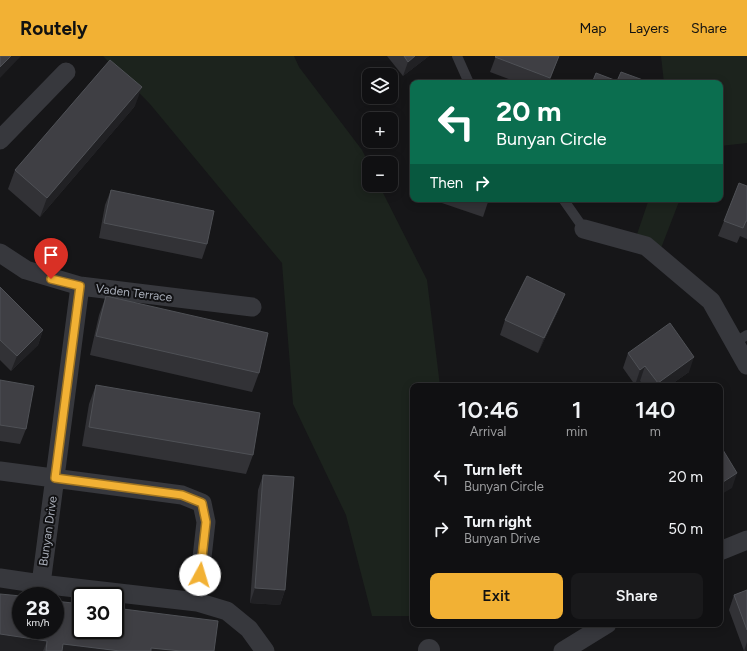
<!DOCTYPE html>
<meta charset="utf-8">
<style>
body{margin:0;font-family:Figtree,sans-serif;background:#19191b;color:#f1f3f6;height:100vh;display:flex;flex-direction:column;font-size:15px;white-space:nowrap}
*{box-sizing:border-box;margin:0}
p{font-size:13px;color:#9c9d9f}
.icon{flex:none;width:22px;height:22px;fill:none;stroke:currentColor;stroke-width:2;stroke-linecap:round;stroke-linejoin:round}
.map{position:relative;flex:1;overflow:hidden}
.side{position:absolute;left:410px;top:327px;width:313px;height:244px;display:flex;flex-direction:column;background:#101012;border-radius:8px;box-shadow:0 2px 10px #0003,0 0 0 1px #303032}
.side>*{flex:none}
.guide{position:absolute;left:410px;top:24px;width:313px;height:122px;border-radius:8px;box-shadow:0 2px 10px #0003,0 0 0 1px #303032;background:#0b6e4f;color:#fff;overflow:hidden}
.controls{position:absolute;left:362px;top:12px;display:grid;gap:8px}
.controls a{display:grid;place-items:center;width:36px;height:36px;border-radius:8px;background:#101012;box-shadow:0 2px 10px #0003,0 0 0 1px #303032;font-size:20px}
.speed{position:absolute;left:12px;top:531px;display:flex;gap:8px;font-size:20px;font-weight:700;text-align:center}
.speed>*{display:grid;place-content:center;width:52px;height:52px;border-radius:50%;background:#101012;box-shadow:0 2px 10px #0003,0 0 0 1px #303032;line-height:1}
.speed small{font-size:10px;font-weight:400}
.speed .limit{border:2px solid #111;border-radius:6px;background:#fff;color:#111}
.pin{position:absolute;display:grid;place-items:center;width:34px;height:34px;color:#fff;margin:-41px -17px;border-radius:50% 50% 50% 0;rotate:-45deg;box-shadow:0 0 4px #0007}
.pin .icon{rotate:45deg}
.me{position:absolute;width:44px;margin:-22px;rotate:6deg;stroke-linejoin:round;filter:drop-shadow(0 0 3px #0008)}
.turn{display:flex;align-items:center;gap:14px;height:84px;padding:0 20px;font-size:18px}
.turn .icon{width:52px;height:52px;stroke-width:2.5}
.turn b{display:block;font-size:28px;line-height:34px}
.then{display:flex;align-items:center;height:38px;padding:0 20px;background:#0003;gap:8px;font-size:15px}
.eta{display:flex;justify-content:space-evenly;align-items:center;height:68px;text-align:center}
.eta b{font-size:24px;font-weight:600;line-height:28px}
.action{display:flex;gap:8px;margin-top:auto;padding:8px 20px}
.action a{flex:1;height:46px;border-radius:8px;background:#f2b134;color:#111;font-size:16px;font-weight:600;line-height:46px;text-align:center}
.action a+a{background:#19191b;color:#f1f3f6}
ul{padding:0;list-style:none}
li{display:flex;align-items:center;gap:12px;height:52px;padding:0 20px}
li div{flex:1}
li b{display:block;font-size:15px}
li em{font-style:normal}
header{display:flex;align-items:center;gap:24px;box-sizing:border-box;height:56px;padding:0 20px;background:#f2b134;color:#111}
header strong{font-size:19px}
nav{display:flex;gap:22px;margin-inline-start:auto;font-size:14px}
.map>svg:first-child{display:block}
</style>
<header>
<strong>Routely</strong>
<nav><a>Map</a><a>Layers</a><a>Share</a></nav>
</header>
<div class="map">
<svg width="747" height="595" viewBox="0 0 747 595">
<rect width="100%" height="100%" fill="#161618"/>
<path fill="#1c231d" d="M 103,0 L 294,0 L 299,11 L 362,94 L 369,108 L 369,129 L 379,129 L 427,224 L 440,330 L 413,330 L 413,560 L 372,560 L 346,459 L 293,348 L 282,207 L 150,48 Z
M 661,0 L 747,0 L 747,87 L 720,90 L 720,27 L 664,27 Z
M 649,143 L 680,143 L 658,200 L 634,187 Z"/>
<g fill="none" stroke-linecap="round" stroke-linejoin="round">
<path stroke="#37383d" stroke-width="10" d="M 457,0 L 469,27
M 563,143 L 584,173
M 734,287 L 747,279"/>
<path stroke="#37383d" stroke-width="19" d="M 0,84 L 66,16
M 584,173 L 646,190 L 711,245 L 747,309
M 0,197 L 26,214 L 80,230 L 252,251
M 0,415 L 182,439 L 202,447 L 206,466 L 197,546
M 720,495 L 747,484
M 0,522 L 41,528 L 197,546 L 227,555 L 249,573 L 265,595
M 41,528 L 80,230
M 563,595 L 607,568"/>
<path stroke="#37383d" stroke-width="22" d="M 429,594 L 429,595"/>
</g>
<path fill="#323236" d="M 387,0 L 429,0 L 403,20 Z
M 496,0 L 559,0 L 549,27 L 519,27 L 490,16 Z
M 135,50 L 40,161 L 8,133 L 15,114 Z
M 747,130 L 747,183 L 740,180 L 737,187 L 718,180 L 724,165 Z
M 111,134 L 207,188 L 202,203 L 99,182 L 105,149 Z
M 437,143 L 489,143 L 483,161 L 436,145 Z
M 0,231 L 43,274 L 38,289 L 11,315 L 0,304 Z
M 565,238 L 559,253 L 538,297 L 500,279 L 505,264 Z
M 106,240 L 259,317 L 252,336 L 90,299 L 99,259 Z
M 628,297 L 689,316 L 669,330 L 644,330 L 640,325 L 635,329 L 623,312 Z
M 0,324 L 26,373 L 20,388 L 0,385 Z
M 96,329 L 253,399 L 246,418 L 82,390 L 89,348 Z
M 263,419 L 285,534 L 280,549 L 250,547 L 258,434 Z
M 747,534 L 747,594 L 744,595 L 729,554 L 734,539 Z
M 0,538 L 214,595 L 0,595 Z"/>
<path fill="#212124" d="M 11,0 L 21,0 L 0,22 L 0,11 Z
M 415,0 L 429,0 L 403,20 L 408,6 Z
M 142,31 L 135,50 L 40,161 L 47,142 Z
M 565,238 L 559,253 L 538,297 L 544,282 Z
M 43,274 L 38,289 L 11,315 L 17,300 Z
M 694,301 L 689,316 L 669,330 L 656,330 L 658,327 Z
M 645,310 L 640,325 L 635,329 L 640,314 Z
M 737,417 L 732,432 L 720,439 L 720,428 Z
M 255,532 L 285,534 L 280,549 L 250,547 Z
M 0,578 L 47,585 L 43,595 L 0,595 Z
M 747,586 L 747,594 L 744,595 Z
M 63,588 L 120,595 L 60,595 Z
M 151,592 L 181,595 L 150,595 Z"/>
<path fill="#3f3f44" stroke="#4f5156" d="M 0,0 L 11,0 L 0,11 Z
M 404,0 L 415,0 L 408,6 Z
M 496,0 L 559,0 L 550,22 L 495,1 Z
M 110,4 L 142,31 L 47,142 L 15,114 Z
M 621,16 L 643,24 L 642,27 L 592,27 L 596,17 L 617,25 Z
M 739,127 L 747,130 L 747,165 L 746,165 L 743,172 L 724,165 Z
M 111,134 L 214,155 L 207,188 L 104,167 Z
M 480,143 L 489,143 L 488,146 Z
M 527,220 L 565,238 L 544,282 L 505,264 Z
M 0,231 L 43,274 L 17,300 L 0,284 Z
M 106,240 L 268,277 L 259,317 L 96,280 Z
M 670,267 L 694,301 L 658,327 L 645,310 L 640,314 L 628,297 Z
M 0,324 L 34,330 L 26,373 L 0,369 Z
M 96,329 L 260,357 L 253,399 L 89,371 Z
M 720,389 L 737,417 L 720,428 Z
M 263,419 L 294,421 L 285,534 L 255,532 Z
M 747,534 L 747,574 L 734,539 Z
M 0,538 L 21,540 L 21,574 L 55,574 L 55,545 L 81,548 L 81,574 L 115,574 L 115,552 L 218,565 L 214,595 L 181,595 L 151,592 L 151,595 L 120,595 L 63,588 L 62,595 L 46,595 L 47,585 L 0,578 Z"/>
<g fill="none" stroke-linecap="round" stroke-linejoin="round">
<g stroke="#9d7322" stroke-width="10">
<path id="route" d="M 51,223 L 80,230 L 55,422 L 182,439 L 202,447 L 206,466 L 200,519"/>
</g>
<use href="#route" stroke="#f2b134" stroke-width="7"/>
</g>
<g text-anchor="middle" stroke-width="4" stroke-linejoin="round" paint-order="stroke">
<g font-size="12" fill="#a8adb8" stroke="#111113">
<text transform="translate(134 237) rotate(7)" y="4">Vaden Terrace</text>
<text transform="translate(48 475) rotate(-82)" y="4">Bunyan Drive</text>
</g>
</g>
</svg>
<div class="controls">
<a><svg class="icon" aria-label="layers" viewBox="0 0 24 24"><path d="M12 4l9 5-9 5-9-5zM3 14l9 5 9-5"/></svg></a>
<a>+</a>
<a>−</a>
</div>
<div class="speed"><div>28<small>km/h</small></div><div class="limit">30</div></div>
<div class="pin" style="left:51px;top:223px;background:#d93025"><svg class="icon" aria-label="arrive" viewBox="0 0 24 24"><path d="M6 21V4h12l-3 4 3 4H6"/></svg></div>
<svg class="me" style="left:200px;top:519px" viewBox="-20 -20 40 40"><circle r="19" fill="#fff"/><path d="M0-13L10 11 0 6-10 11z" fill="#f2b134"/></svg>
<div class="guide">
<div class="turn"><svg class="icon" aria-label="left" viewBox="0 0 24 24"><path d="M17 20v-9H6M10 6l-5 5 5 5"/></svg><div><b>20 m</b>Bunyan Circle</div></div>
<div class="then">Then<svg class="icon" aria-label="right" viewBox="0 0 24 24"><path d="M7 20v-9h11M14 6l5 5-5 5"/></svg></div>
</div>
<section class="side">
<div class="eta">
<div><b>10:46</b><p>Arrival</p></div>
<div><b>1</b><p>min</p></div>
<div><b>140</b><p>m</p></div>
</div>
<ul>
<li><svg class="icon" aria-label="left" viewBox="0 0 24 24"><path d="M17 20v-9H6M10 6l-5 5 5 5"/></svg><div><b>Turn left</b><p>Bunyan Circle</p></div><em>20 m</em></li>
<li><svg class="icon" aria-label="right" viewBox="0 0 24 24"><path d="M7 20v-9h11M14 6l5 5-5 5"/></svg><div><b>Turn right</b><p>Bunyan Drive</p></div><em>50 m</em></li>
</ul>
<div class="action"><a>Exit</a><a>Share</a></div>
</section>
</div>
